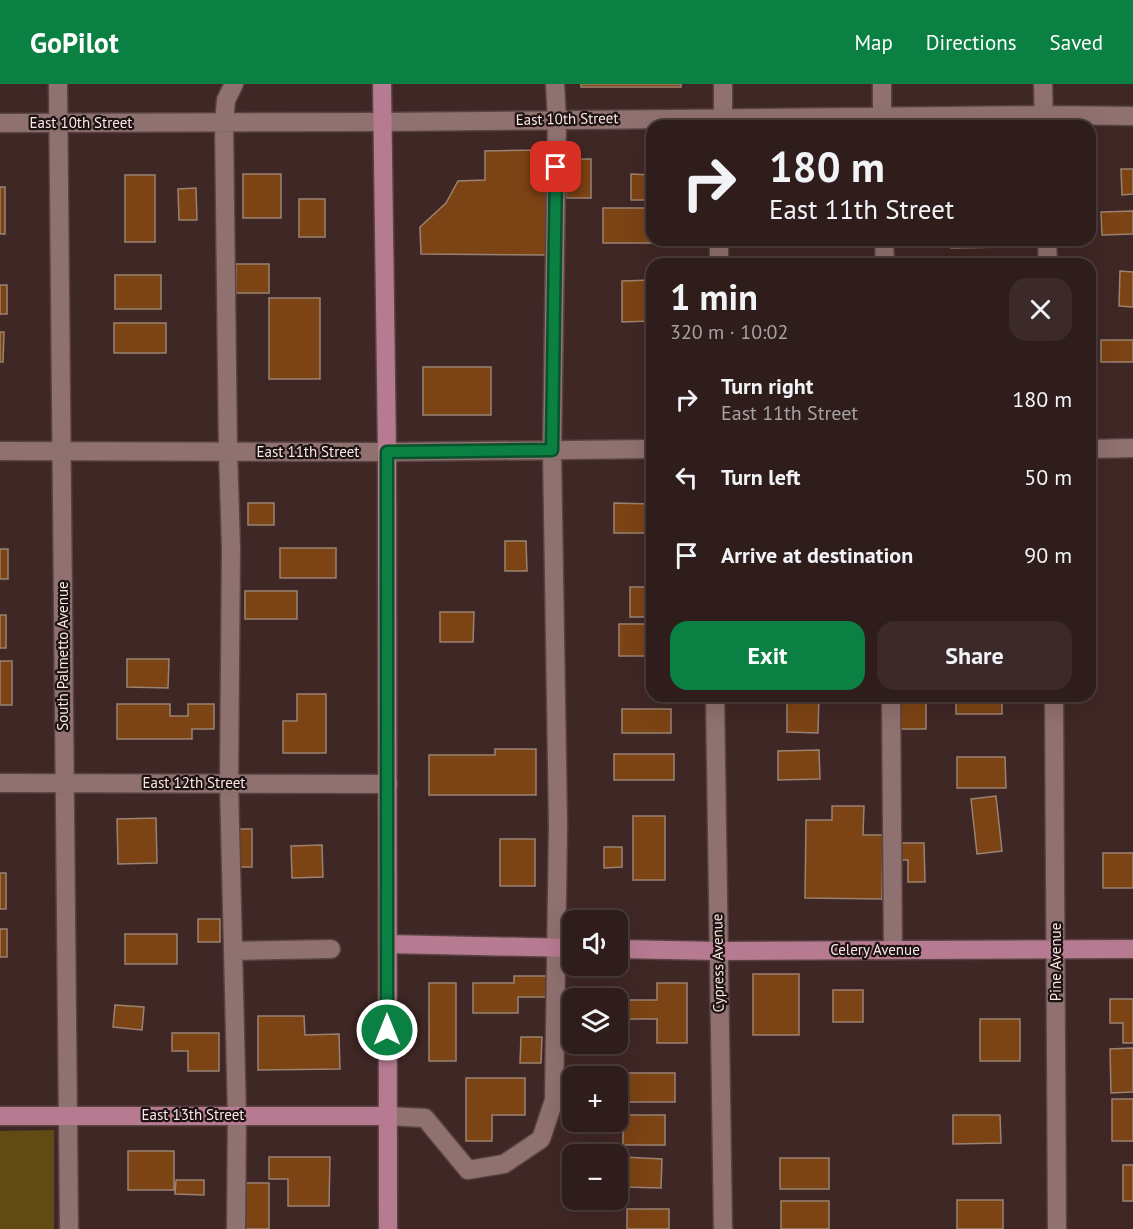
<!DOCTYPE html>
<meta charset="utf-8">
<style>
body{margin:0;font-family:"PT Sans",sans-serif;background:#3b2a29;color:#f1f3f6;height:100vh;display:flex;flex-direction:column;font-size:22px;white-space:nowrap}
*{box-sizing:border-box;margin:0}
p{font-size:20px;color:#a7a2a3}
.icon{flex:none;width:33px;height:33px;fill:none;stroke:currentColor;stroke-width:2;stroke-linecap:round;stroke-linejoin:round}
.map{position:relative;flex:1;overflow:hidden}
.details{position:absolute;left:646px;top:174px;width:450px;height:444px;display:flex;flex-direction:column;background:#2f1d1c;border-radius:18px;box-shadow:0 6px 24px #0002,0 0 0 2px #4a3b3b}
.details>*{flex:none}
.hud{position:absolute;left:646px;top:36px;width:450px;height:126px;border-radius:18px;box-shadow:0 6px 24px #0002,0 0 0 2px #4a3b3b;background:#2f1d1c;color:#f1f3f6;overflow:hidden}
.fabs{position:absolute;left:562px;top:826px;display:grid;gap:12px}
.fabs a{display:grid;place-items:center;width:66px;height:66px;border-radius:12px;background:#2f1d1c;box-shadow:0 6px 24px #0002,0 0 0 2px #4a3b3b;font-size:30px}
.pin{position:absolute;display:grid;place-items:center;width:51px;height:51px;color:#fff;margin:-26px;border-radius:12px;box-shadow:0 3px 9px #0006}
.me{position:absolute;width:66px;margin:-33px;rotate:0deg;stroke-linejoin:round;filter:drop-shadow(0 0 4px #0008)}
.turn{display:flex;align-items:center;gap:21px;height:126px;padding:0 24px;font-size:27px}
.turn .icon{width:78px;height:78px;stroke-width:2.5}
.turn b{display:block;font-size:42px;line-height:51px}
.round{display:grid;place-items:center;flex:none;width:63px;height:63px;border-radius:18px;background:#3b2a29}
.overview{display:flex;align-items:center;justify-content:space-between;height:102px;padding:0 24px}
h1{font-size:36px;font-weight:800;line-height:45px}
.button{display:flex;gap:12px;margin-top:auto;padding:12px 24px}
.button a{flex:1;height:69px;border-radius:18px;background:#0b8043;color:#fff;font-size:24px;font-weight:800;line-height:69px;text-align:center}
.button a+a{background:#3b2a29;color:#f1f3f6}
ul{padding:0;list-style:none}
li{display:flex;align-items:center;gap:18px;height:78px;padding:0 24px}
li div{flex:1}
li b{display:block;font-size:22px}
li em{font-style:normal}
header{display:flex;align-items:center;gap:36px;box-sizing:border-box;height:84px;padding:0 30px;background:#0b8043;color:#fff}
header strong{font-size:28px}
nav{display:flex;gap:33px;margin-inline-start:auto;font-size:21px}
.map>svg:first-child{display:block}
</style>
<header>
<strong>GoPilot</strong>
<nav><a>Map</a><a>Directions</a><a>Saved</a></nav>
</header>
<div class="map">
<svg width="1133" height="1145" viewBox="0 0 1133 1145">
<rect width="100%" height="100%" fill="#3f2725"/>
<path fill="#5f4b13" d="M 54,1046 L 54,1145 L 0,1145 L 0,1047 Z"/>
<path fill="#7c4314" stroke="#9a8271" stroke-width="1.5" d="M 581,0 L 681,0 L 681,3 L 581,3 Z
M 545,66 L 548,171 L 421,170 L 420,143 L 446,119 L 458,97 L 485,96 L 485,67 Z
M 566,75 L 591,75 L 591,114 L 566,114 Z
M 1121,85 L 1133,85 L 1133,110 L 1122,111 Z
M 243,90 L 281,90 L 281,134 L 243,134 Z
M 631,90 L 652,91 L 652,116 L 631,116 Z
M 125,91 L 155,91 L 155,158 L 125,158 Z
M 0,103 L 5,103 L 5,150 L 0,150 Z
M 196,104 L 197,136 L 179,136 L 178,105 Z
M 299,115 L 325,115 L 325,153 L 299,153 Z
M 603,124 L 652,124 L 652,156 L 656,156 L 656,159 L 603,159 Z
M 1133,127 L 1133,150 L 1102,151 L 1101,128 Z
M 951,156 L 1005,156 L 1005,163 L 951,164 Z
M 236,180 L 269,180 L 269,209 L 236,209 Z
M 1120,187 L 1133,188 L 1133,223 L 1119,222 Z
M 115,191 L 161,191 L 161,225 L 115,225 Z
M 652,196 L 652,237 L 622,238 L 622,197 Z
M 0,201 L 7,201 L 7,230 L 0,230 Z
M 269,214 L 320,214 L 320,295 L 269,295 Z
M 114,239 L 166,239 L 166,269 L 114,269 Z
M 0,248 L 4,248 L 3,278 L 0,278 Z
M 1101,256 L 1133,256 L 1133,278 L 1101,278 Z
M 423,283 L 491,283 L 491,331 L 423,331 Z
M 645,307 L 652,307 L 652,333 L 645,333 Z
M 248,419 L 274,419 L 274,441 L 248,441 Z
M 614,419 L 652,420 L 652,449 L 614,449 Z
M 505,457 L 526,457 L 527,487 L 505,487 Z
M 280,464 L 336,464 L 336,494 L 280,494 Z
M 0,465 L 8,465 L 8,495 L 0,495 Z
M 630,503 L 652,503 L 652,533 L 630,533 Z
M 245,507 L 297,507 L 297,535 L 245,535 Z
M 440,528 L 474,528 L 473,558 L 440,558 Z
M 0,531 L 6,531 L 6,564 L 0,564 Z
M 619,540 L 652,540 L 652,572 L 619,572 Z
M 127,575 L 169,575 L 168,604 L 127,603 Z
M 0,577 L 12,577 L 12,621 L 0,621 Z
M 297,610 L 326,610 L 326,669 L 283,669 L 283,637 L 297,637 Z
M 787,612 L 819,612 L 818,649 L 787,648 Z
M 956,612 L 1002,612 L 1002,630 L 956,630 Z
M 896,618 L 926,618 L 926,645 L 896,645 Z
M 117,620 L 170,620 L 170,632 L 188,632 L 188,620 L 214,620 L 214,645 L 192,645 L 192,655 L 117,655 Z
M 622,625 L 671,625 L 671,649 L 622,649 Z
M 495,665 L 536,665 L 536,711 L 429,711 L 429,671 L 495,671 Z
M 819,666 L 820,695 L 778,696 L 778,667 Z
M 614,670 L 674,670 L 674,696 L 614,696 Z
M 957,673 L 1005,673 L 1006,704 L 957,704 Z
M 996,712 L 1002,767 L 977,770 L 971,715 Z
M 832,722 L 864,722 L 863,751 L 883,751 L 882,815 L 805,814 L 806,736 L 832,736 Z
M 633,732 L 665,732 L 665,796 L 633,796 Z
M 156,734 L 157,779 L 118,780 L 117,735 Z
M 237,745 L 252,745 L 252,783 L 238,783 Z
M 500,755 L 535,755 L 535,802 L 500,802 Z
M 901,759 L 924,759 L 925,798 L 908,798 L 908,776 L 901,776 Z
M 322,761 L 323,793 L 292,794 L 291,762 Z
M 604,763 L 622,763 L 622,783 L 604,784 Z
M 1103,769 L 1133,769 L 1133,804 L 1103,804 Z
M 0,789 L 6,789 L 6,825 L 0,825 Z
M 198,835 L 220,835 L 220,858 L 198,858 Z
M 0,845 L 7,845 L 7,873 L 0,873 Z
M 125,850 L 177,850 L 177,880 L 125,880 Z
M 753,890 L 799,890 L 799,951 L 753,951 Z
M 514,892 L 549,892 L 549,913 L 518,913 L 518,929 L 473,929 L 473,899 L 514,899 Z
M 429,899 L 456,899 L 456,977 L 429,977 Z
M 657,899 L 687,899 L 687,959 L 657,959 L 657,935 L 627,935 L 627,916 L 657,916 Z
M 833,906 L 863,906 L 863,938 L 833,938 Z
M 1110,915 L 1133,915 L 1133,959 L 1123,959 L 1123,939 L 1110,939 Z
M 115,921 L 144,923 L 142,946 L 113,943 Z
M 258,932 L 304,932 L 305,951 L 339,950 L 340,985 L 258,986 Z
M 980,935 L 1020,935 L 1020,977 L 980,977 Z
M 172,949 L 219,949 L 219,987 L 188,987 L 188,967 L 172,967 Z
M 521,953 L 542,953 L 541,979 L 520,979 Z
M 1133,964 L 1133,1008 L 1111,1009 L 1110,965 Z
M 624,989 L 675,989 L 675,1018 L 624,1018 Z
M 466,994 L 525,994 L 525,1031 L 492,1031 L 492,1057 L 466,1057 Z
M 1112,1015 L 1133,1015 L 1133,1057 L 1112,1057 Z
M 623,1031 L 665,1031 L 665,1061 L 623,1061 Z
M 953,1031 L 1000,1031 L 1001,1059 L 953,1060 Z
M 128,1067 L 174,1067 L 174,1106 L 128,1106 Z
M 269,1073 L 330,1073 L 329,1122 L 288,1122 L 288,1095 L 269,1095 Z
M 624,1073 L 662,1075 L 661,1104 L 623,1103 Z
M 780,1074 L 829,1074 L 829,1105 L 780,1105 Z
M 1123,1081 L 1133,1081 L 1133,1117 L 1123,1117 Z
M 176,1096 L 204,1096 L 204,1111 L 175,1110 Z
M 242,1099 L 269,1099 L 269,1145 L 242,1145 Z
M 957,1116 L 1003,1116 L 1003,1145 L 957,1145 Z
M 781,1117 L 829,1117 L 829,1145 L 781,1145 Z
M 627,1125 L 669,1125 L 669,1145 L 627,1145 Z"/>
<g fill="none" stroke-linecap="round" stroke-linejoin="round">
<g stroke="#584342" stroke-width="21">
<path id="minor" d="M 58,0 L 69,1145
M 234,0 L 226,16 L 224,39 L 228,367 L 231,464 L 229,699 L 237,1032 L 236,1145
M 723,0 L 723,42
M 882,0 L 882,42
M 1043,0 L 1044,42
M 0,39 L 382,38 L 1043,31 L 1133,32
M 884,156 L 885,180
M 1047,156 L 1048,180
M 719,180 L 719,156
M 1090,365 L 1133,364
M 0,367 L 387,368 L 652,365
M 715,612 L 723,1145
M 891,612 L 893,866
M 1054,612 L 1057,1145
M 0,699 L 388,700
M 233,867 L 331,865
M 387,1032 L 425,1034 L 468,1086 L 504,1080 L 541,1055 L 554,1016 L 558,741 L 552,366 L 557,35 L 555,0"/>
</g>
<g stroke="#584342" stroke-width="21">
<path id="major" d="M 382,0 L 387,368 L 388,1145
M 388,860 L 573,864
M 618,865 L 718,867 L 1133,865
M 0,1032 L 387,1032"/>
</g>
<use href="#minor" stroke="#8f716f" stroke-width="18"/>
<use href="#major" stroke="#b77b91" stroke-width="18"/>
</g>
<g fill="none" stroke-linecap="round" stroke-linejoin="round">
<g stroke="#07532c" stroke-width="15">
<path id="route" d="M 387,946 L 387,368 L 552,366 L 556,83"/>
</g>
<use href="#route" stroke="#0b8043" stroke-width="10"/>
</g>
<g text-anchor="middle" stroke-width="4.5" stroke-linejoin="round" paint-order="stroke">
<g font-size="15" fill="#fae8e7" stroke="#1e1312">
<text transform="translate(567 35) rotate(-1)" y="5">East 10th Street</text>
<text x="81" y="44">East 10th Street</text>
<text x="308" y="373">East 11th Street</text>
<text transform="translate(63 572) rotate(-90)" y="5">South Palmetto Avenue</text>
<text x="194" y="704">East 12th Street</text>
<text x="875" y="871">Celery Avenue</text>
<text transform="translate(1056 878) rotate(-90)" y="5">Pine Avenue</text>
<text transform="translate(718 879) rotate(-91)" y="5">Cypress Avenue</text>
<text x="193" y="1036">East 13th Street</text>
</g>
</g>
</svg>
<div class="fabs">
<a><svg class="icon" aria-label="sound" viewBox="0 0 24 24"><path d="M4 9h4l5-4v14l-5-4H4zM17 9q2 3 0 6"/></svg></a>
<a><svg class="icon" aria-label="layers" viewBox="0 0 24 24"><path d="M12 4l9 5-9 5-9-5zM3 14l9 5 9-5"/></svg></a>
<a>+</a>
<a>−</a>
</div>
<div class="pin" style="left:556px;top:83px;background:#d93025"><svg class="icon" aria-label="arrive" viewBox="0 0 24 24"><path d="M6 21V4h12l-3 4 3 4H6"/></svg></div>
<svg class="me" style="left:387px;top:946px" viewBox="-20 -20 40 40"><circle r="17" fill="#0b8043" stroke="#fff" stroke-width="3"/><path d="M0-11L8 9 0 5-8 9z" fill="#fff"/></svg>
<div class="hud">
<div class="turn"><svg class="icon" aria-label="right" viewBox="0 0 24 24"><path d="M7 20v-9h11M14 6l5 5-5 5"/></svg><div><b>180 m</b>East 11th Street</div></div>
</div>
<section class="details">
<div class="overview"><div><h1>1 min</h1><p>320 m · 10:02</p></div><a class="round"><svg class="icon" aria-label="close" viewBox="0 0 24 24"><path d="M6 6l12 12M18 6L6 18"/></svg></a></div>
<ul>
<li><svg class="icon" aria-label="right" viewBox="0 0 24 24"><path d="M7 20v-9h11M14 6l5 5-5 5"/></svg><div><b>Turn right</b><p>East 11th Street</p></div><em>180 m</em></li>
<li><svg class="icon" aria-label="left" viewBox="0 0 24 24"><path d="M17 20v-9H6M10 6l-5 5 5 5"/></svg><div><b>Turn left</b></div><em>50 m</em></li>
<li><svg class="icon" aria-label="arrive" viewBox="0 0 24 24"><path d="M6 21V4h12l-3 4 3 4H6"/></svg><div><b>Arrive at destination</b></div><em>90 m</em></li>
</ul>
<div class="button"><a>Exit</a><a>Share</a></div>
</section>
</div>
